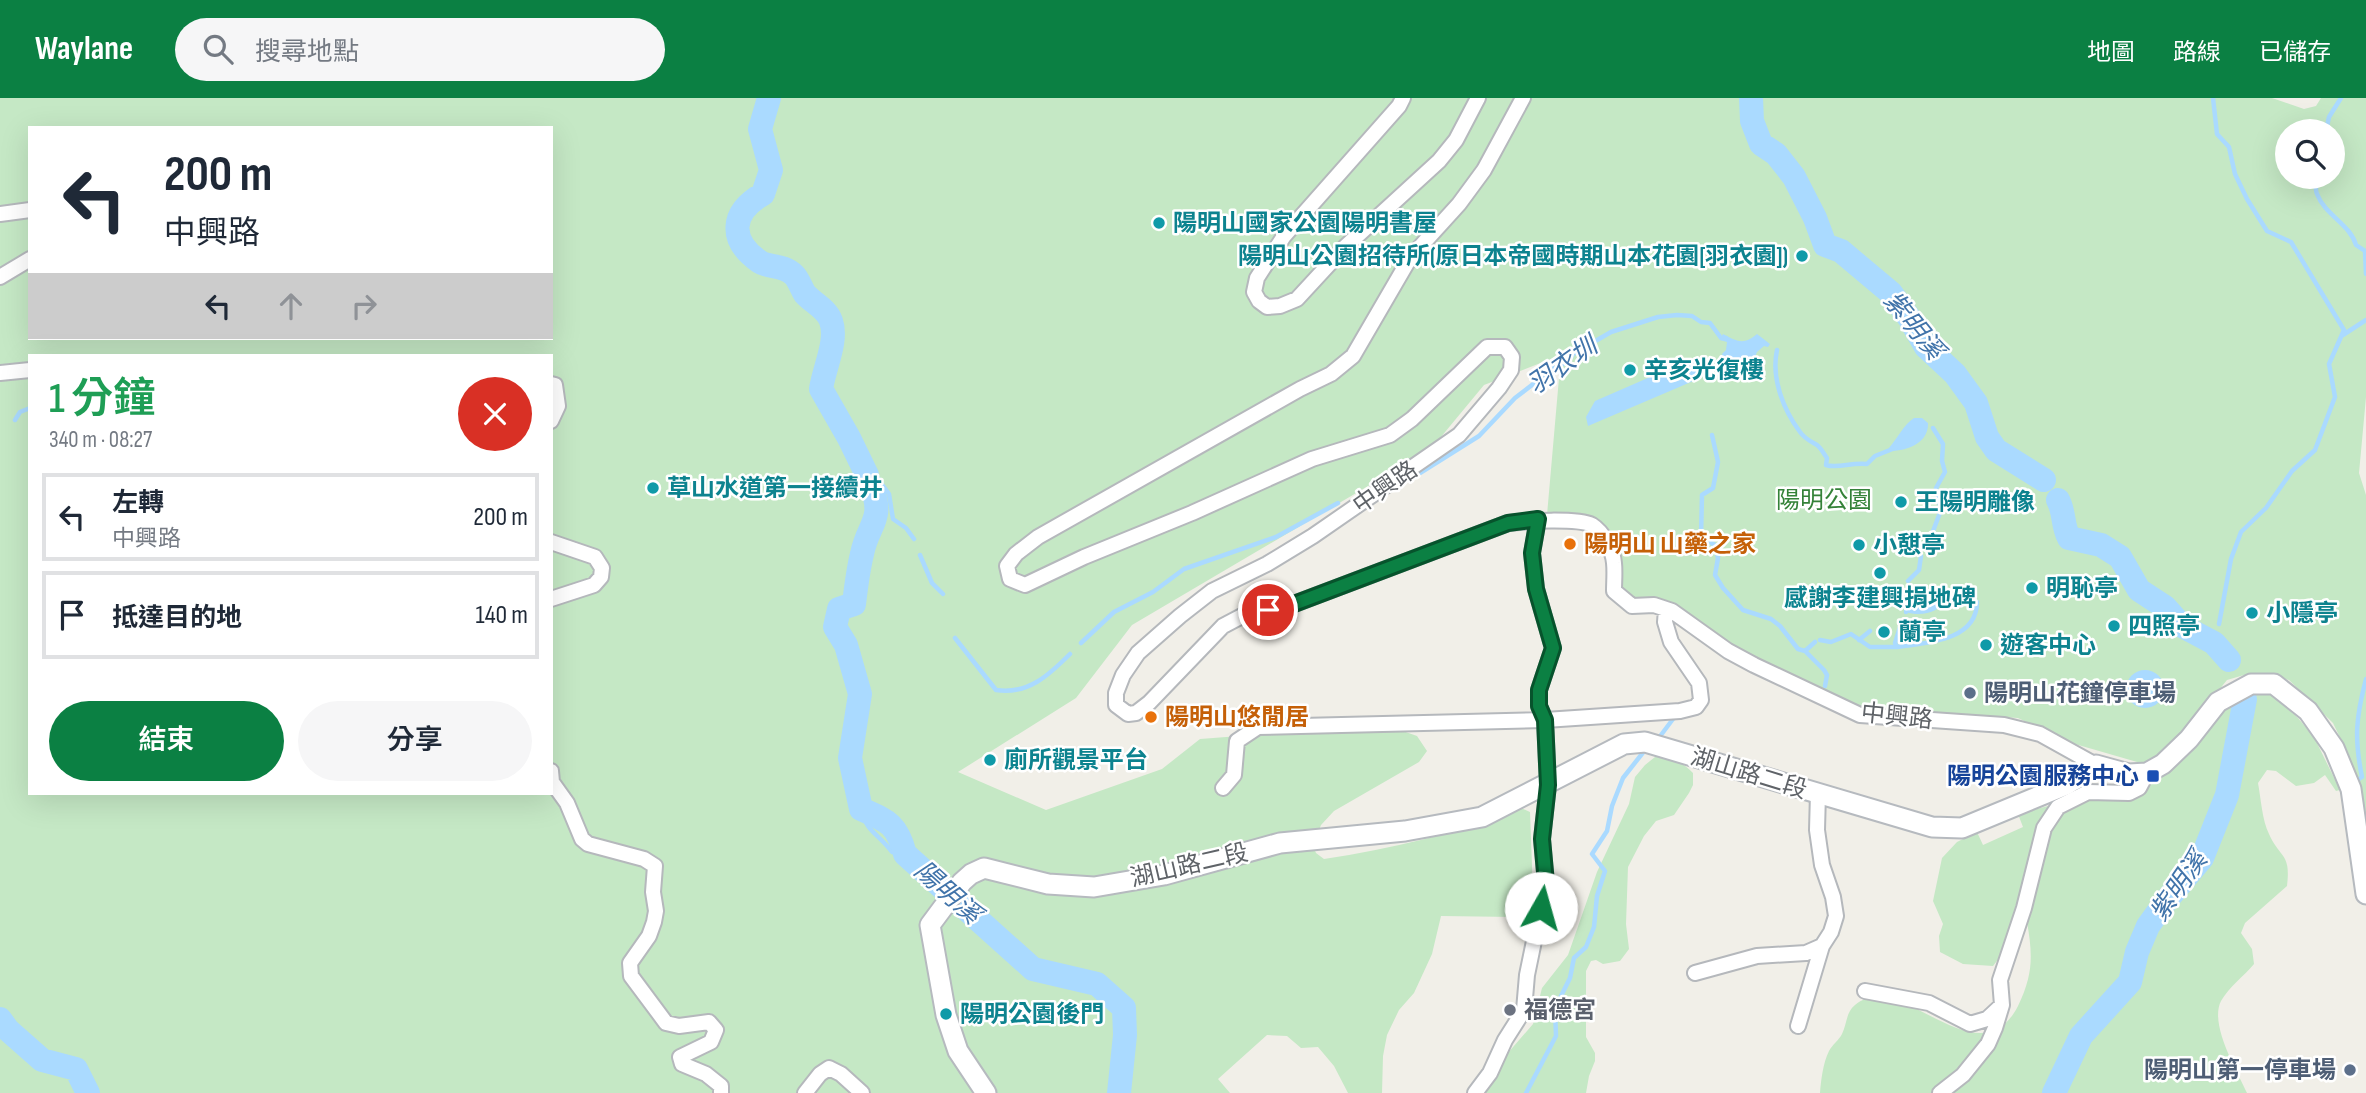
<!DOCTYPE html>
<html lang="zh-TW">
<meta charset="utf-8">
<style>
body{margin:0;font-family:"Sofia Sans Condensed","Noto Sans TC",sans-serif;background:#f6f6f7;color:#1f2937;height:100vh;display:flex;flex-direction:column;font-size:26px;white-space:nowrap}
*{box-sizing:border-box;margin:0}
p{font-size:23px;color:#747a83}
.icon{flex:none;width:38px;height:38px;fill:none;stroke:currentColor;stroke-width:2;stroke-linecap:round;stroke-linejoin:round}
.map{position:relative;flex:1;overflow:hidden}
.side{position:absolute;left:28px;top:256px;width:525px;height:441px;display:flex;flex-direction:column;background:#fff;border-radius:0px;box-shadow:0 7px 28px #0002}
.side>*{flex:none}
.hud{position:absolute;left:28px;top:28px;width:525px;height:214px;border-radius:0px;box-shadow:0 7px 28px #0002;background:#fff;color:#1f2937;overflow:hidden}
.buttons{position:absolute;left:2275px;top:21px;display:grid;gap:14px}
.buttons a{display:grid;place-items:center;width:70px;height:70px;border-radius:50%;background:#fff;box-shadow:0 7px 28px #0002;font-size:35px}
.pin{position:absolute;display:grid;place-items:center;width:60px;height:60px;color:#fff;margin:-30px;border:4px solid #fff;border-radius:50%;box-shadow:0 2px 7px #0007}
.me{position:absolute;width:77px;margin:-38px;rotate:7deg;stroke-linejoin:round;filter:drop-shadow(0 0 5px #0008)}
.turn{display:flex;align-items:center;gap:24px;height:147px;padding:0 21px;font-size:32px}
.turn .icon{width:91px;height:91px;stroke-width:2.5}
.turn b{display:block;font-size:49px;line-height:60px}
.lanes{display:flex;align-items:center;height:66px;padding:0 21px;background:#0003;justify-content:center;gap:35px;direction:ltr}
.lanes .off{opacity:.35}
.round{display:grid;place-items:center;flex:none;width:74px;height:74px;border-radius:37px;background:#f6f6f7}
.head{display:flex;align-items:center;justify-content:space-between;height:119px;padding:0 21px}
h1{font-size:42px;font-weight:600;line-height:52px;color:#1e9e55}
.cta{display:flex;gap:14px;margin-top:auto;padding:14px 21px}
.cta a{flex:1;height:80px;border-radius:42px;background:#0b8043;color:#fff;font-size:28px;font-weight:600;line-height:80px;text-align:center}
.cta a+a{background:#f6f6f7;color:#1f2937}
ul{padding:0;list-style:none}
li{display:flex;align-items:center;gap:21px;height:88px;margin:0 14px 10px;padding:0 7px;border:4px solid #e0e1e3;border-radius:0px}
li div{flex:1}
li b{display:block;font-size:26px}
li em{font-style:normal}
header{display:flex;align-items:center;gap:42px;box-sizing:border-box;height:98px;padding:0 35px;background:#0b8043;color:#fff}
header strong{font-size:33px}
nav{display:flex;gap:38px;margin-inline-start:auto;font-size:24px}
.search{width:490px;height:63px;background:#f6f6f7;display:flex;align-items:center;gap:18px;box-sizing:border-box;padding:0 24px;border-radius:38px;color:#747a83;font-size:26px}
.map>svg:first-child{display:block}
</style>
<header>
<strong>Waylane</strong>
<div class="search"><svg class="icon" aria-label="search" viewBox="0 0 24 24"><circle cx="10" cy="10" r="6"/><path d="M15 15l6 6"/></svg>搜尋地點</div>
<nav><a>地圖</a><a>路線</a><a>已儲存</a></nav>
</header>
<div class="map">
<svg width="2366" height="995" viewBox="0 0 2366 995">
<rect width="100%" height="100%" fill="#f1efe8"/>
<path fill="#c5e8c5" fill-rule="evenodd" d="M 0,0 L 2272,0 L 2304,11 L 2316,8 L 2321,0 L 2366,0 L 2366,299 L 2359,375 L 2366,397 L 2366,742 L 2348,656 L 2333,625 L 2289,582 L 2267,576 L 2244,577 L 2227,582 L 2177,644 L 2144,666 L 2068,644 L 2018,620 L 1856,609 L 1738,553 L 1674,506 L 1660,501 L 1636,503 L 1624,497 L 1617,485 L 1602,430 L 1547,417 L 1561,257 L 1484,287 L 1431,351 L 1132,527 L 1076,600 L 958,674 L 1046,712 L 1162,671 L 1200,641 L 1278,635 L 1400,632 L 1417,638 L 1427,653 L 1419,664 L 1334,713 L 1321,727 L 1313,748 L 1316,755 L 1324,761 C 1391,751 1458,735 1521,710 L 1530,714 L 1533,795 L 1527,809 L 1515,819 L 1441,818 L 1432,856 L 1414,895 L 1399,912 L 1387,937 L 1383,958 L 1382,995 L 1348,995 L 1334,968 L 1318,949 L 1301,950 L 1287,938 L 1267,937 L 1218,981 L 1230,995 L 0,995 ZM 30,30 L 551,30 L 551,240 L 30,240 ZM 2287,33 L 2333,33 L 2333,79 L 2287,79 ZM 30,257 L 551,257 L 551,695 L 30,695 Z
M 2251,592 L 2270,595 L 2298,620 L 2314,639 L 2340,692 L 2336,693 L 2325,677 L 2314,685 L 2296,688 L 2276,673 L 2267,672 L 2258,685 C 2261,701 2262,722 2269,736 C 2280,761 2291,754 2287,788 L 2245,825 L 2241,835 L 2252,851 L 2254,866 C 2244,878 2229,889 2221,903 C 2209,926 2237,973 2247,995 L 1820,995 C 1821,982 1823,965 1829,953 C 1832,947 1839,942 1842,936 C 1847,926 1846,914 1855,907 C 1901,869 1978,985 2018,908 C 2033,877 2033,858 2027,824 L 2014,821 L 2000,859 L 1993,868 L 1963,866 L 1940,854 L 1939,838 L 1943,826 L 1933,803 L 1942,760 L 1957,744 L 1977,734 L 1983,747 L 2023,729 L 2018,716 L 2048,708 L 2076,704 L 2090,698 L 2146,691 L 2172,668 L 2225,605 Z
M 1655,659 C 1671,659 1681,663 1693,675 L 1693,687 L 1689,695 L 1674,717 L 1656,723 L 1644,738 L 1628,769 L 1626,826 L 1629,851 L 1620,863 L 1603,866 L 1596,862 L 1591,863 L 1586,873 L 1586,939 L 1595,955 L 1595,963 L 1589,978 L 1586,995 L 1483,995 L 1501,963 L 1533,926 L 1542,890 L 1568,857 L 1597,774 L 1629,706 L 1635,679 L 1645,667 Z"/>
<path fill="#aadaff" d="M 1723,236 C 1738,244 1744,247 1757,236 L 1770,246 L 1768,249 L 1764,248 L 1757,254 L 1752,266 L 1738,263 L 1727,266 L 1724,264 L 1722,256 L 1726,252 L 1727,244 L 1720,242 Z
M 1696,259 L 1698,281 L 1588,328 L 1586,319 L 1595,303 Z
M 1914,320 L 1922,320 L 1928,325 C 1929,345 1907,353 1891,353 L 1889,350 C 1897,341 1904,326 1914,320 Z
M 1939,491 L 1948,499 C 1940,515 1921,519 1906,514 L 1910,499 L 1918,501 Z
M2126 591a19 19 0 1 1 38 0a19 19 0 1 1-38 0Z"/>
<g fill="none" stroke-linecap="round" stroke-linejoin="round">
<path stroke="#aadaff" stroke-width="4.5" d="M 2213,0 L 2217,36 L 2229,49 L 2235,76 L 2247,101 L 2267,133 L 2291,144 L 2344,232 L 2329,266 L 2335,299 L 2315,352 L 2292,373 L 2266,410 L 2241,434 L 2231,461 L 2219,526
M 2326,33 L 2329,19 L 2341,0
M 2316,79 C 2316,84 2315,92 2317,96 C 2325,117 2350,126 2356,147 L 2365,153 L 2366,176
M 2343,237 L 2366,222
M 1777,252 C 1771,280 1783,311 1800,334 C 1805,341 1810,343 1817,347 C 1821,350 1824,356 1827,360 L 1826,367 C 1838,371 1851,364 1867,366 L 1875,358 L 1895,350
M 15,322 L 20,314 L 30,310
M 1712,337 L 1718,364 L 1713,390 L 1702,397 L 1701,439 L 1715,447 L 1718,460 L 1715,477 L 1723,490 L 1743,512 L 1771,521 L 1780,528 L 1798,551 L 1805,553 L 1824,572 L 1827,577 L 1825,588
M 861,368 L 873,374 L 889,396 L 893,421 L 906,430 L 914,441
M 1420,375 L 1479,338 L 1515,300 L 1554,270 L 1568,264 L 1573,256 L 1611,234 L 1658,219 L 1677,217 L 1692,218 L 1701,224 L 1710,225 L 1721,240 L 1726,240
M 1927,449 L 1941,412 L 1936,390 L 1945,374 L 1942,363 L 1943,346 L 1933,330
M 920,457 L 932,485 L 943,496
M 1908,483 L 1919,472 L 1921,458
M 1906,514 L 1911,492
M 955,540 L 996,592 C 1028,597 1049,577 1070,556
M 1820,542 L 1831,544 L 1851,536 L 1870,549 L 1897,549 L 1895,545 L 1902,523
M 1859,542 L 1870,533
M 1081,545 L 1114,514 L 1153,494 L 1184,471 L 1276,439 L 1338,405
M 2214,545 L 2214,542
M 1897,549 C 1926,545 1977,543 1977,504
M 1805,553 L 1815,544
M 1661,637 L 1676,617
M 2356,683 L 2362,679 C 2354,640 2356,619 2366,581
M 861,711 C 866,734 879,736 892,754 L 905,756
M 0,933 L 8,932
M 1526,995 L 1556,938 L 1555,910 L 1570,880 L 1574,860 L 1586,849 L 1594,829 L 1597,798 L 1605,773 L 1592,756 L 1607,733 L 1612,708 L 1623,680 L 1645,652"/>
<path stroke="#aadaff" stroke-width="24" d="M 769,0 L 760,31 L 771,72 L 763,96 C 731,114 728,142 760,164 C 769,170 783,166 794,177 C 799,182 801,190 805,196 C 813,205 827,211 831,223 C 838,243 824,270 821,291 L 849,340 L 867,377
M 1751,0 L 1752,23 L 1761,46 L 1776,56 L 1794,79 L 1815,120 L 1825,147 L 1841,153 L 1891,195 L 1910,221 L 1926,249 L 1955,276 L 1976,305 L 1987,339 L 1996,352 L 2044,382
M 871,387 C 885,423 868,425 862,456 C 858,472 856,489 854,506 L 839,511 L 835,529 L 846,547 L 860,596 L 850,660 L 861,711 C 888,723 897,726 905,756 L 1033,871 L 1097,886 L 1124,910 L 1125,937 L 1119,995
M 2058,402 C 2065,415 2062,427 2069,440 L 2101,447 L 2120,459 L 2139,492 L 2165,509 L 2182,528 L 2214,545 L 2229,562
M 0,921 L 8,932 L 42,962 L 76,971 L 88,995
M 2054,995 L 2081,938 L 2130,884 L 2137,854 L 2148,828 L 2166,803 L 2202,760 L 2227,697 L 2245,601"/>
<g stroke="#b5b8bc" stroke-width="18">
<path id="street" d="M 1403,0 L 1399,8 L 1284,138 L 1257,180 L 1254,194 L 1259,203 L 1267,209 L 1280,208 L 1297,201 L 1345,149 L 1439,63 L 1456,42 L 1478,0
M 1523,0 L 1484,72 L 1459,106 L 1410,160 L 1353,258 L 1331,276 L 1300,291 L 1038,439 L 1016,456 L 1007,468 L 1010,481 L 1025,487 L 1084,459 L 1192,415 L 1312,361 L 1390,337 L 1412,321 L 1487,249 L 1505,249 L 1512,259 L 1511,272 L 1499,290 L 1459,337 L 1313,438 L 1267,466 L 1212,493 L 1180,518 L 1138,555 L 1123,577 L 1116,595 L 1116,607 L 1128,616 L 1136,615 L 1149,605 L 1223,528 L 1242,518 L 1294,506 L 1508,425 C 1525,423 1578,420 1592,427 C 1603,434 1613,452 1614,465 C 1615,474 1614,484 1614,493 L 1632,508 L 1654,507 L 1672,513 L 1728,553 L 1754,567 L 1860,617 L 2004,627 L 2040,636 L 2096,667
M 0,116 L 30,112
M 0,179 L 30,161
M 0,275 L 30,272
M 551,286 L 555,287 L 558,308 L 551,323
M 551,444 L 595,459 L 602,470 L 601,479 L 594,487 L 551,501
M 551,673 L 552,684 L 567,705 L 582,741 L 588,746 L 644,761 L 655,768 L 653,794 L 656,813 L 654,824 L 649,838 L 630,865 L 631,878 L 666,925 L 679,928 L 709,924 L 716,932 L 711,944 L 680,959 L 682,966 L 706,976 L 721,988 L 721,995
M 1223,690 L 1234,677 L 1237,643 L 1258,629 L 1545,622 L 1680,613 L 1696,609 L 1701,602 L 1699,585 L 1671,544 L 1665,524 L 1666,511
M 1695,875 L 1757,858 L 1806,855 L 1822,848 L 1831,834 L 1836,818 L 1833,799 L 1822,767 L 1817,732 L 1818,695
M 1865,893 L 1929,905 L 1970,926 L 1987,921 L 2001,908
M 1798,928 L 1822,848
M 805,995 L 820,976 L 829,970 L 841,976 L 862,995
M 1475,995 L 1490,975 L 1505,942 L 1524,912 L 1527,877 L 1546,785 L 1542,741 L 1548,687 L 1545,622 L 1539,608 L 1539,592 L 1553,550 L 1536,491 L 1532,455 L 1538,421
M 1940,995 L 1963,977 L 1988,946 L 1995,930 L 2002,907 L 2000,882 L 2024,810 L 2044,730 L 2058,709 L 2088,694 L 2129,695 L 2139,690 L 2147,675"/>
</g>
<g stroke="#b6babf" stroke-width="23">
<path id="secondary" d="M 986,995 L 958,953 L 946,917 L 930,827 L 962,784 L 971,776 L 984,770 L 1048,786 L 1094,789 L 1164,777 L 1280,745 L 1405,733 L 1482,719 L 1624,646 L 1645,644 L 1932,729 L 1962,730 L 2066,687 L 2096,667 L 2129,676 L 2147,675 L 2163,666 L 2189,641 L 2218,604 L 2251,586 L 2274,586 L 2308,613 L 2334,650 L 2351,691 L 2366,796"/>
</g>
<use href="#street" stroke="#fff" stroke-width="14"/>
<use href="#secondary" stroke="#fff" stroke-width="19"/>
</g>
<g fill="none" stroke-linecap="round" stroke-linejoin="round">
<g stroke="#07532c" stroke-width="18">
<path id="route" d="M 1268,512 L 1294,506 L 1508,425 L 1538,421 L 1532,455 L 1536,491 L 1553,550 L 1539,592 L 1539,608 L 1545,622 L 1548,687 L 1542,741 L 1546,785 L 1541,810"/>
</g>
<use href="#route" stroke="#0b8043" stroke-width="12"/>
</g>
<g fill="#0f9aa8" stroke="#fff" stroke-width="2.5">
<circle cx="1159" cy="125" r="7"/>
<circle cx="1802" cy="158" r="7"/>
<circle cx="1630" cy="272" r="7"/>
<circle cx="653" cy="390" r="7"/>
<circle cx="1901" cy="404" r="7"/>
<circle cx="1859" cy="447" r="7"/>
<circle cx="1880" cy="475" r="7"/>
<circle cx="2032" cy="490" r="7"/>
<circle cx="2252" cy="515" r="7"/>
<circle cx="2114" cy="528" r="7"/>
<circle cx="1884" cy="534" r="7"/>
<circle cx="1986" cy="547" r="7"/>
<circle cx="990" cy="662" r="7"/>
<circle cx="946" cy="916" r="7"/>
</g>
<g fill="#e8710a" stroke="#fff" stroke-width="2.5">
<circle cx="1570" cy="446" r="7"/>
<circle cx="1151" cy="619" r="7"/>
</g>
<g fill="#5c6f8a" stroke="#fff" stroke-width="2.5">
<circle cx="1970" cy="595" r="7"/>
<circle cx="2350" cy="972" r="7"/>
</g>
<rect fill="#1a4fb4" stroke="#fff" stroke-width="2.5" x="2146" y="671" width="14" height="14" rx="3.5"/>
<circle fill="#6b7280" stroke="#fff" stroke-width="2.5" cx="1510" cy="912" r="7"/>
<g text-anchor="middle" stroke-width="5" stroke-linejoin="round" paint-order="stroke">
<g font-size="24" font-weight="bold" fill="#0d838f" stroke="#fff" text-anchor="start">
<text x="1173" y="133">陽明山國家公園陽明書屋</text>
<text x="1788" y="166" text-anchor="end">陽明山公園招待所(原日本帝國時期山本花園[羽衣園])</text>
<text x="1644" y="280">辛亥光復樓</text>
<text x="667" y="398">草山水道第一接續井</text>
<text x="1915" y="412">王陽明雕像</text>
<text x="1873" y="455">小憇亭</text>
<text x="2046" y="498">明恥亭</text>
<text x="1880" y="508" text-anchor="middle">感謝李建興捐地碑</text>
<text x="2266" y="523">小隱亭</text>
<text x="2128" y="536">四照亭</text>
<text x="1898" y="542">蘭亭</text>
<text x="2000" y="555">遊客中心</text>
<text x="1004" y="670">廁所觀景平台</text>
<text x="960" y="924">陽明公園後門</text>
</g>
<g font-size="24" fill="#5f6368" stroke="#fff">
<text transform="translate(1385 389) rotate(-35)" y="8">中興路</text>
<text transform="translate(1897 618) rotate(6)" y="8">中興路</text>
<text transform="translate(1749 675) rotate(17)" y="8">湖山路二段</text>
<text transform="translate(1189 767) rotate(-13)" y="8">湖山路二段</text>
</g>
<g font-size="24" fill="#348238" stroke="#fff">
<text x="1824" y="410">陽明公園</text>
</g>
<g font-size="24" font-weight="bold" fill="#c56008" stroke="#fff" text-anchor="start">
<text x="1584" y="454">陽明山 山藥之家</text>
<text x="1165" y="627">陽明山悠閒居</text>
</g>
<g font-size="24" font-weight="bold" fill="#4e5e75" stroke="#fff" text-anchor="start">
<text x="1984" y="603">陽明山花鐘停車場</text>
<text x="2336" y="980" text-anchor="end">陽明山第一停車場</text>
</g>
<g font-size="24" font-weight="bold" fill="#164399" stroke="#fff" text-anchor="end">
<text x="2139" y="686">陽明公園服務中心</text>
</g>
<g font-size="24" font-weight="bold" fill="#5b616d" stroke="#fff" text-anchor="start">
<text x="1524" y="920">福德宮</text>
</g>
<g font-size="26" font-style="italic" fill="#4174aa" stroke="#fff">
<text transform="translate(1914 227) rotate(51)" y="9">紫明溪</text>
<text transform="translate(1562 267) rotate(-35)" y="9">羽衣圳</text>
<text transform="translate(2178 788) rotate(-55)" y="9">紫明溪</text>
<text transform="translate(948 794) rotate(42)" y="9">陽明溪</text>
</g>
</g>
</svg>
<div class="buttons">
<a><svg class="icon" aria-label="search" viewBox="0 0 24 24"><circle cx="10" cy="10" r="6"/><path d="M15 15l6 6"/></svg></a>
</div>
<div class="pin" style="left:1268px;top:512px;background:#d93025"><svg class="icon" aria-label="arrive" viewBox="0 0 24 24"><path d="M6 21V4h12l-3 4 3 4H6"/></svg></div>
<svg class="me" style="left:1541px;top:810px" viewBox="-20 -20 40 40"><circle r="19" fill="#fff"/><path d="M0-13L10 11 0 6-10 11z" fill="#0b8043"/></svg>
<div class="hud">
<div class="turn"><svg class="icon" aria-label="left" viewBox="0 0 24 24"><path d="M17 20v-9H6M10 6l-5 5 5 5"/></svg><div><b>200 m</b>中興路</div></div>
<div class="lanes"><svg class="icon" aria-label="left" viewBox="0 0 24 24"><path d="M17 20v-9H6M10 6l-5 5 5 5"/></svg><svg class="icon off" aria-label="ahead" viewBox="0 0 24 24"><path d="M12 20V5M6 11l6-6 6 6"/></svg><svg class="icon off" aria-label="right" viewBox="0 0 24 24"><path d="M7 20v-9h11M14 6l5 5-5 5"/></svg></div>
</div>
<section class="side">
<div class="head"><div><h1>1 分鐘</h1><p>340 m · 08:27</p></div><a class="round" style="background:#d93025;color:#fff"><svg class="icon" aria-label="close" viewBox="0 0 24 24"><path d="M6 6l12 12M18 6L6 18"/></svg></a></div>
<ul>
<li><svg class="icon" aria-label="left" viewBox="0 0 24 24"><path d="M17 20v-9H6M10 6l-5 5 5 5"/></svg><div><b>左轉</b><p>中興路</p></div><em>200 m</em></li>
<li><svg class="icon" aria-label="arrive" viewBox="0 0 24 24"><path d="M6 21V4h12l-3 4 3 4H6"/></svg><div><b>抵達目的地</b></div><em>140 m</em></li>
</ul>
<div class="cta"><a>結束</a><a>分享</a></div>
</section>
</div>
